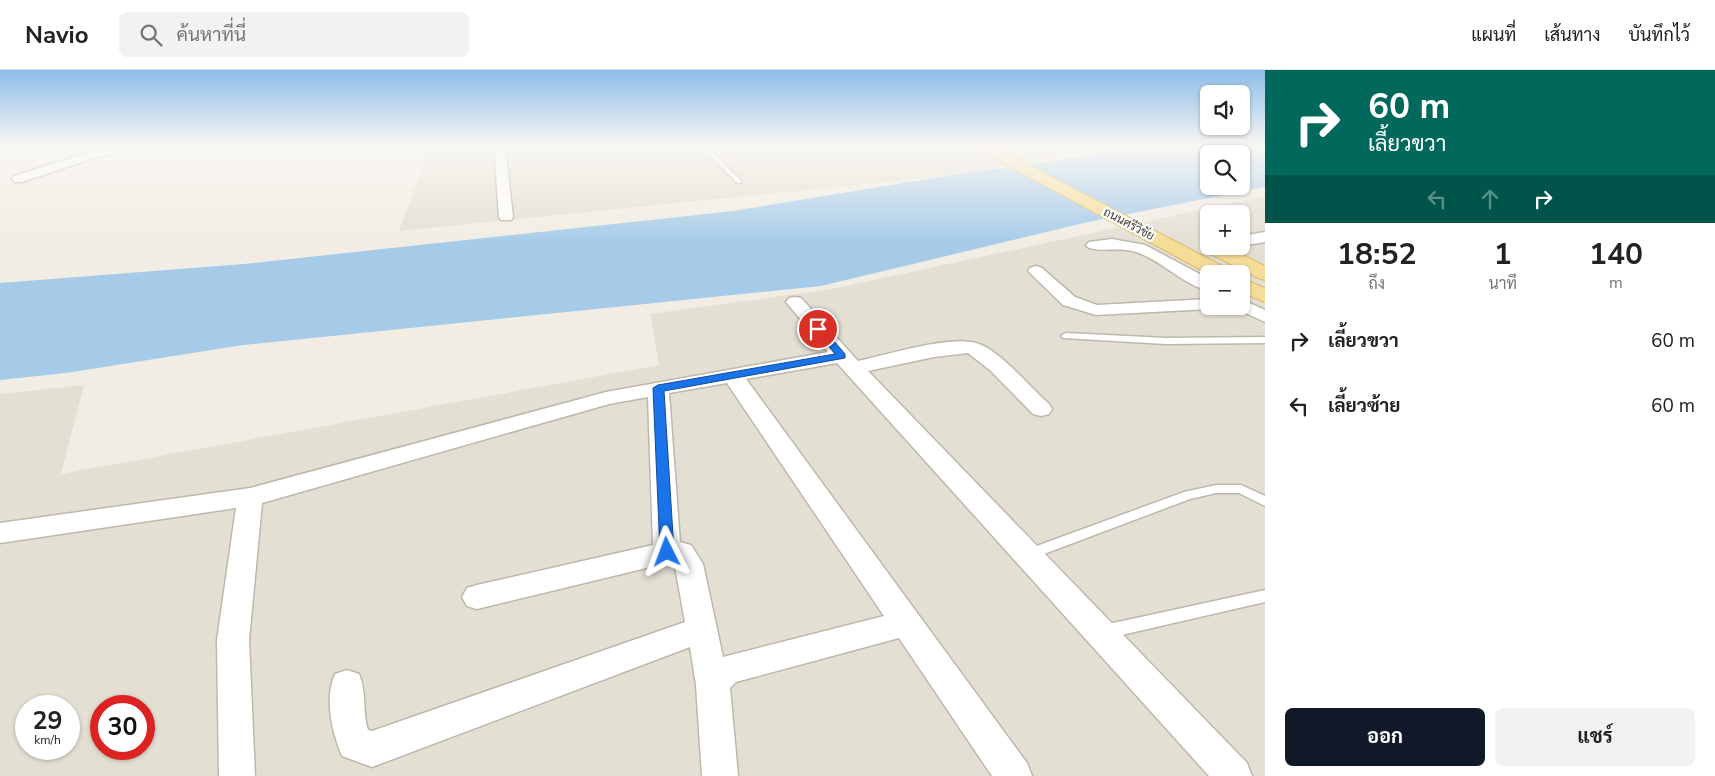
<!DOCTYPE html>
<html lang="th">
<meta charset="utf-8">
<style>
body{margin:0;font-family:"Nunito Sans",Sarabun,sans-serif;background:#f2f2f2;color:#222;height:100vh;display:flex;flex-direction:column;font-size:19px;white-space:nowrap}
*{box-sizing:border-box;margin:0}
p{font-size:16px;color:#767676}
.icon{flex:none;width:28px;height:28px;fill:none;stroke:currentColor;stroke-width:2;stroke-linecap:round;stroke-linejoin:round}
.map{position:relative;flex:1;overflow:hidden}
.drawer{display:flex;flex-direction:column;background:#fff;width:450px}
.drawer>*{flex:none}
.hud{background:#00695c;color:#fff;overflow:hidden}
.tools{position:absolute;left:1200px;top:15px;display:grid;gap:10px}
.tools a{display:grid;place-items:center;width:50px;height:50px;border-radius:8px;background:#fff;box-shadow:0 1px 4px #0004;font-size:25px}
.speed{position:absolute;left:15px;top:625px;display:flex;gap:10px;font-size:25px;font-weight:700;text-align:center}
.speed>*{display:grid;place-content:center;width:65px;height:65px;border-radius:50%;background:#fff;box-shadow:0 1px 4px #0004;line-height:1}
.speed small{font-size:12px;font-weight:400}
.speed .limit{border:8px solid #d22;background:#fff;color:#111}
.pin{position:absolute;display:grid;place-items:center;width:42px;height:42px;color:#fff;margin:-21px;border:2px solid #fff;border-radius:50%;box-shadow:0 1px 5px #0007}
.me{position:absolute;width:55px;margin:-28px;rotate:357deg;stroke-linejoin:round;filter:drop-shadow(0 0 4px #0008)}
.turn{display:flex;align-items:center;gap:18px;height:105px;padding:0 20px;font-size:22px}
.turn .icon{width:65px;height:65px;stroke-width:2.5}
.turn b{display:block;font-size:35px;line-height:42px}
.lanes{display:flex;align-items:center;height:48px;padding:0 20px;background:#0003;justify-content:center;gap:25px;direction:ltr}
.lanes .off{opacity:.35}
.eta{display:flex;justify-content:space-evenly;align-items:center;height:85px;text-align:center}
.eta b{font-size:30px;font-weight:700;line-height:35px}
.cta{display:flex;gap:10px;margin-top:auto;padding:10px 20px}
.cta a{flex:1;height:58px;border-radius:8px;background:#111827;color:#fff;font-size:20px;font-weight:700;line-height:58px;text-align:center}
.cta a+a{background:#f2f2f2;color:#222}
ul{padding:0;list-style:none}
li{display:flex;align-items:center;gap:15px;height:65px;padding:0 20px}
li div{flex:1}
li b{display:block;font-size:19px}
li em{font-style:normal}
header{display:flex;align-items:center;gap:30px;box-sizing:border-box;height:70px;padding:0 25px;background:#fff;border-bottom:1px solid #e0e0e0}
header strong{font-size:24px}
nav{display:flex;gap:28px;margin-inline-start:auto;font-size:18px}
.search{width:350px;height:45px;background:#f2f2f2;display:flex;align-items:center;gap:12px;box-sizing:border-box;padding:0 18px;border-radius:8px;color:#767676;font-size:19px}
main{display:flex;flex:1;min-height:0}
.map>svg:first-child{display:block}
</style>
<header>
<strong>Navio</strong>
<div class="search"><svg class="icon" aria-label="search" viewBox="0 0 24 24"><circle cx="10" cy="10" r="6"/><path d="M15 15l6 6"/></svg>ค้นหาที่นี่</div>
<nav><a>แผนที่</a><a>เส้นทาง</a><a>บันทึกไว้</a></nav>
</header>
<main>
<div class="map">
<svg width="1265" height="706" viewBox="0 0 1265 706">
<rect width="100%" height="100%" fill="#f1ede4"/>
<path fill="#e4dfd3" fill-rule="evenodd" d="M 431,76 L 1109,76 L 964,104 L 399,161 Z
M 1265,126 L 1265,706 L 0,706 L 0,324 L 84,315 L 61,404 L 659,295 L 650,244 L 827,220 ZM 1209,144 L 1241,144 L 1241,176 L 1209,176 ZM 1209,204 L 1241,204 L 1241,236 L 1209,236 ZM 26,636 L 69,636 L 69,679 L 26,679 ZM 101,636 L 144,636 L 144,679 L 101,679 Z"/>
<path fill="#a5cbe9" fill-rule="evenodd" d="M 1184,76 L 1265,76 L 1265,117 L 1088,152 L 821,216 L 243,275 L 66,303 L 0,310 L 0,213 L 244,194 L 733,141 L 946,106 L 1087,86 ZM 1209,84 L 1241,84 L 1241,116 L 1209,116 Z"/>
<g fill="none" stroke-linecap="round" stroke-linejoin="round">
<g stroke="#beb8ab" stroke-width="3">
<path id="service" d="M 701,76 L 707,76 L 741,111 L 741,113 L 737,113 Z
M 886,76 L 893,76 L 895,77 L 892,79 Z
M 1066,263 L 1166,268 L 1265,267 L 1265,273 L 1166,274 L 1063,268 L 1061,266 Z
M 1216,415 L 1241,415 L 1265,426 L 1265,436 L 1239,423 L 1216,423 L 1190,429 L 1028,490 L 1023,489 L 1021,485 L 1023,481 L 1184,422 Z
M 1265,520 L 1265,532 L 1104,569 L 1099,567 L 1096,562 L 1099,557 L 1104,555 Z"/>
</g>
<g stroke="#beb8ab" stroke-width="3">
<path id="minor" d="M 119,76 L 140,76 L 138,78 L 97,87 L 22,112 L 14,112 L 12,109 L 14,106 L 90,82 Z
M 494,76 L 505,76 L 513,147 L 511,150 L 501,150 L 499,147 Z
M 1265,162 L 1265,172 L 1241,176 L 1241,166 Z
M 1112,169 L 1145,175 L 1209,209 L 1209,221 C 1182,214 1161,190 1136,182 C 1120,177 1104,182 1089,178 L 1086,175 L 1089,172 Z
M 1036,196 L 1042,198 L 1075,227 L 1097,235 L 1209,229 L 1209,236 L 1216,236 L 1209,239 L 1096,245 L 1063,235 L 1028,201 L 1030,198 Z
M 795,227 L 801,228 L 858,291 C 887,285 953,264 979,274 C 1001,282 1031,318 1049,334 L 1052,339 L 1049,344 L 1041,346 L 1033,344 L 991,301 L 968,283 L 934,287 L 868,301 L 1247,693 L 1252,706 L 1209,706 L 837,293 L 746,309 L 1027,693 L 1032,706 L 992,706 L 899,568 L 736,612 L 730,618 L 738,706 L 702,706 L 696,615 L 690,577 L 372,697 L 342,686 C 332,662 324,629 335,604 L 347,600 L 359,604 C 367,622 362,642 368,660 L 372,661 L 685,552 L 675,497 L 673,493 L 667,493 L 477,539 L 467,536 L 462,527 L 467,518 L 477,515 L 653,475 L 648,327 L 609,334 L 262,433 L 249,570 L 255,706 L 219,706 L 217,570 L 236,438 L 0,473 L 0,453 L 250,418 L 606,322 L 828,282 L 786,232 L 789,228 ZM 727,313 L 884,546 L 723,587 L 703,494 L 691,475 L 680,472 L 669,323 Z
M 1241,229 L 1265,240 L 1265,252 L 1235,238 L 1234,236 L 1241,236 Z"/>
</g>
<g stroke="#d9ba6a" stroke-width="2">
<path id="primary" d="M 975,76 L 992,76 L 1230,200 L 1233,204 L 1209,204 L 977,79 Z
M 1209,171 L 1209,176 L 1225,176 L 1265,196 L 1265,210 L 1258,208 L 1203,180 L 1201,176 L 1203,172 Z
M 1241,208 L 1265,218 L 1265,232 L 1241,222 Z"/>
</g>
<use href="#service" fill="#fff" fill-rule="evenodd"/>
<use href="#minor" fill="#fff" fill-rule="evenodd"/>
<use href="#primary" fill="#f5dd98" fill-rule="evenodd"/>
</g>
<linearGradient id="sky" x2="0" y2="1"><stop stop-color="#8dbde8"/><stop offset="0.44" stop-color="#f9f7f3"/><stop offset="1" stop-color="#f9f7f3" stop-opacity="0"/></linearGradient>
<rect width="1265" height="174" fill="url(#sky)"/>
<path fill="#1a73e8" stroke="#114b97" d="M 818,256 L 822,257 L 845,284 L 845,288 L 664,321 L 674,482 L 672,485 L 667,487 L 662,485 L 660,482 L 653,318 L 658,315 L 835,284 L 814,259 Z"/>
<g text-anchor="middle" stroke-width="4.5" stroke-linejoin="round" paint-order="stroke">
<g font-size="12" fill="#423d35" stroke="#fff">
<text transform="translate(1129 154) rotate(28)" y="4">ถนนศรีวิชัย</text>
</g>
</g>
</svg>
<div class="tools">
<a><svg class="icon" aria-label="sound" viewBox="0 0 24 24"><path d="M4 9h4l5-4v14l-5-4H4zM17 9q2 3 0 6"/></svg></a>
<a><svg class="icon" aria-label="search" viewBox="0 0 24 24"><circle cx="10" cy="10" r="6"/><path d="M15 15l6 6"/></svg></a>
<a>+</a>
<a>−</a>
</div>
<div class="speed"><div>29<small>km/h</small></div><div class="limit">30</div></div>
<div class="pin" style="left:818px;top:259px;background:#d93025"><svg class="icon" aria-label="arrive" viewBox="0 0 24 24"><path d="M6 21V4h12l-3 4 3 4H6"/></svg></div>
<svg class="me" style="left:667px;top:482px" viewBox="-20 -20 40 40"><path d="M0-17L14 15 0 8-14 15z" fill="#1a73e8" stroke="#fff" stroke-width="4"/></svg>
</div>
<section class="drawer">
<div class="hud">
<div class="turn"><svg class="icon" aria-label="right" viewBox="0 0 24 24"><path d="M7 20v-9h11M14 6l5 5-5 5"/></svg><div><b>60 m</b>เลี้ยวขวา</div></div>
<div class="lanes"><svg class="icon off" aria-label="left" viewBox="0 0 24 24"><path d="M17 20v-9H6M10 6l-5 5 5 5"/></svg><svg class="icon off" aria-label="ahead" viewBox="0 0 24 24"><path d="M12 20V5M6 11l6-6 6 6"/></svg><svg class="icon" aria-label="right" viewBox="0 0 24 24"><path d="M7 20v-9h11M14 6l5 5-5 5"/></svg></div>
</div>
<div class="eta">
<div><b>18:52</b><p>ถึง</p></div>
<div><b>1</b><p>นาที</p></div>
<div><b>140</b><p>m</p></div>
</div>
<ul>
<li><svg class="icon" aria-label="right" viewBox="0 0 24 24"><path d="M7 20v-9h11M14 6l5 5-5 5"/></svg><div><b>เลี้ยวขวา</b></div><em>60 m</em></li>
<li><svg class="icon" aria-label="left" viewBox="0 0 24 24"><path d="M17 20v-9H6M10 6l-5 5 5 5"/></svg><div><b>เลี้ยวซ้าย</b></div><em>60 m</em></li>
</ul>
<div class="cta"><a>ออก</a><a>แชร์</a></div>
</section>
</main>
